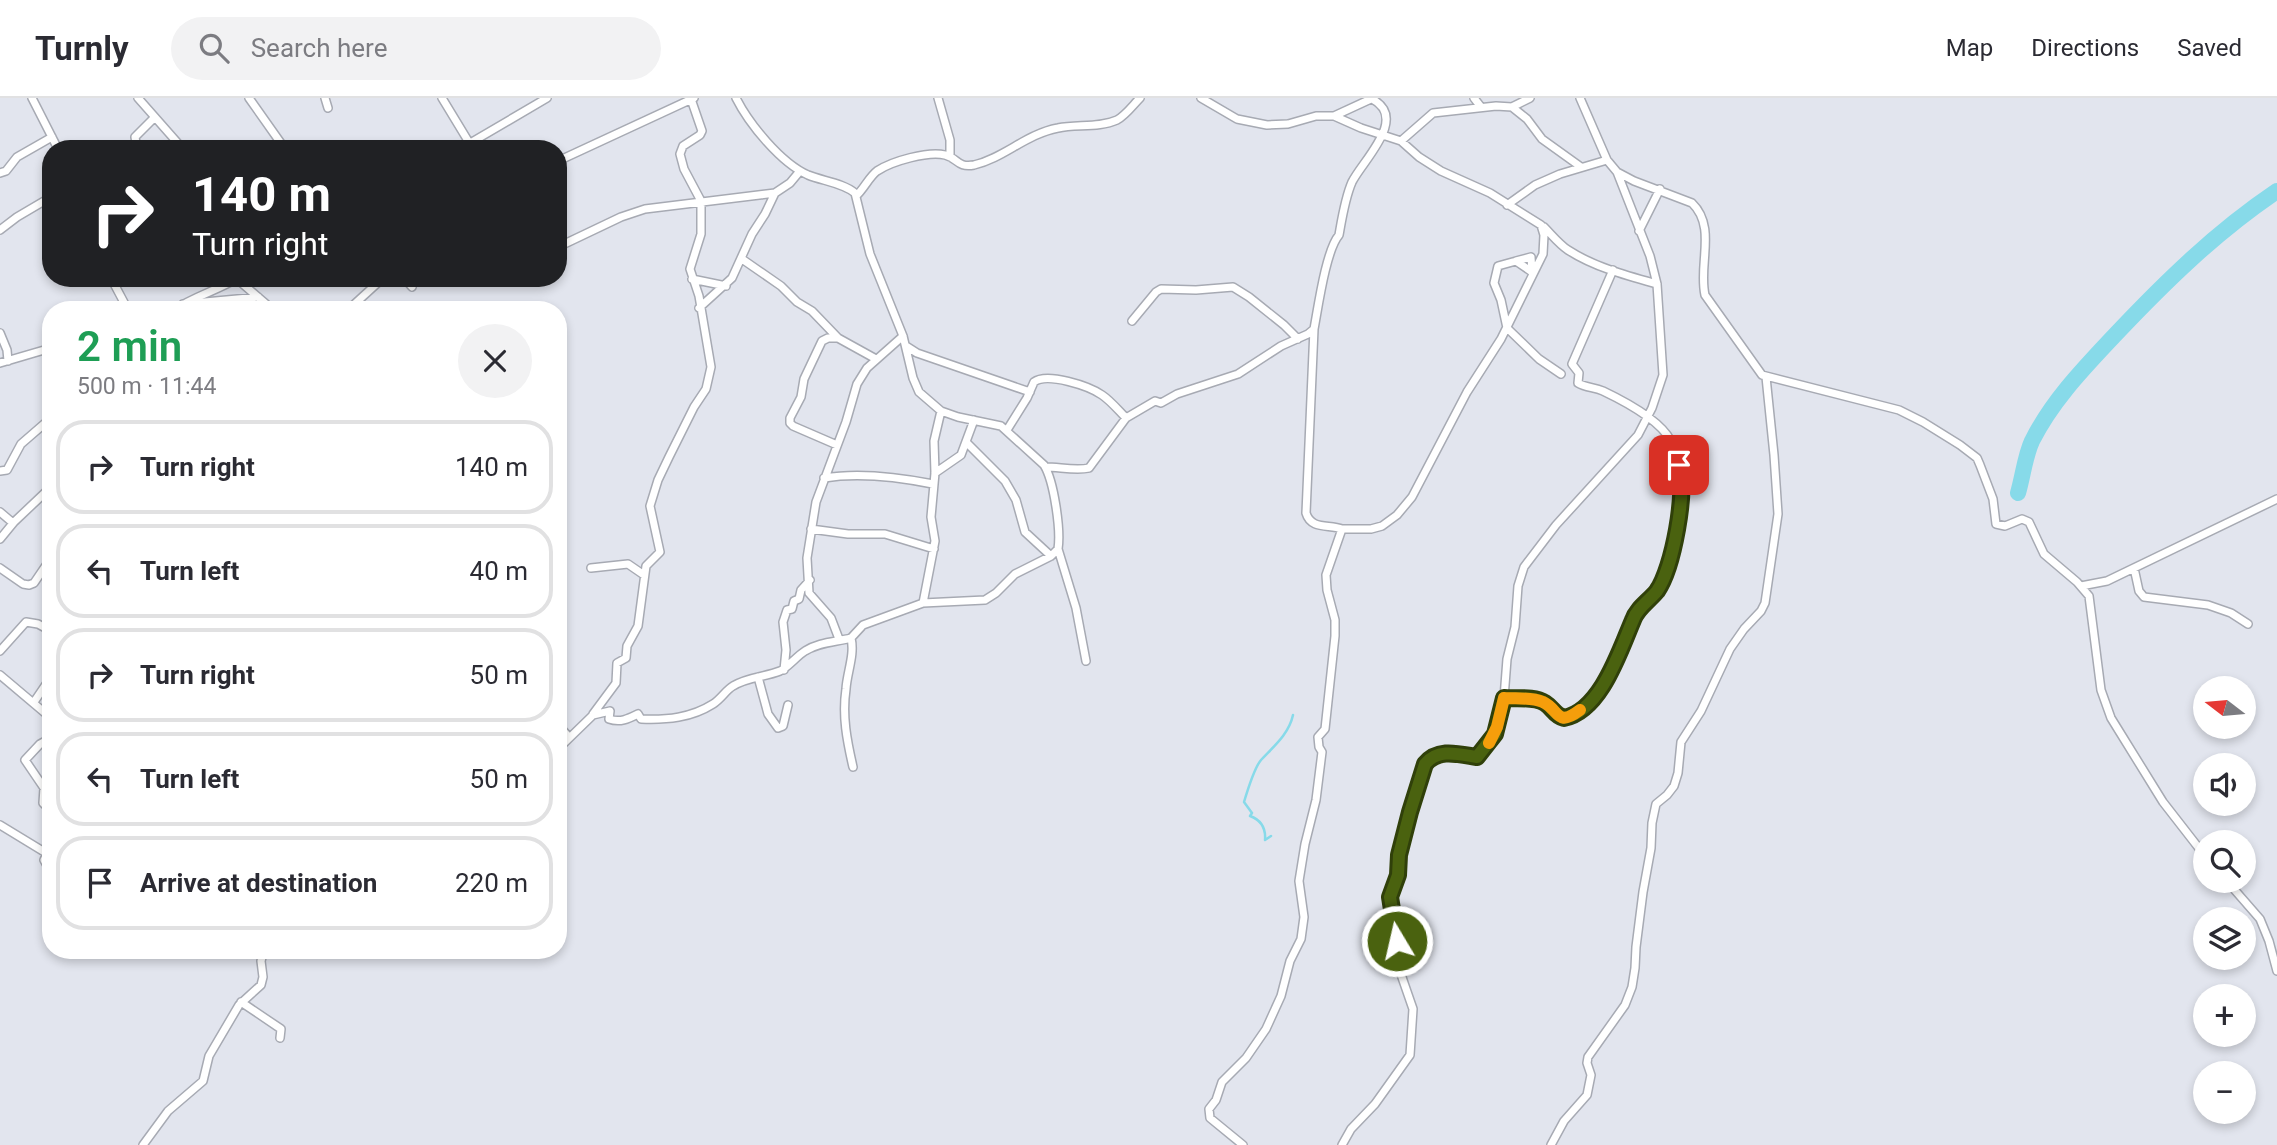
<!DOCTYPE html>
<meta charset="utf-8">
<style>
body{margin:0;font-family:Roboto,sans-serif;background:#f2f2f3;color:#2b2b33;height:100vh;display:flex;flex-direction:column;font-size:26px;white-space:nowrap}
*{box-sizing:border-box;margin:0}
p{font-size:23px;color:#7c7c81}
.icon{flex:none;width:38px;height:38px;fill:none;stroke:currentColor;stroke-width:2;stroke-linecap:round;stroke-linejoin:round}
.map{position:relative;flex:1;overflow:hidden}
.side{position:absolute;left:42px;top:203px;width:525px;height:658px;display:flex;flex-direction:column;background:#fff;border-radius:28px;box-shadow:0 4px 10px #0003}
.side>*{flex:none}
.guide{position:absolute;left:42px;top:42px;width:525px;height:147px;border-radius:28px;box-shadow:0 4px 10px #0003;background:#202124;color:#fff;overflow:hidden}
.needle{width:46px;rotate:286deg}
.buttons{position:absolute;left:2193px;top:578px;display:grid;gap:14px}
.buttons a{display:grid;place-items:center;width:63px;height:63px;border-radius:50%;background:#fff;box-shadow:0 4px 10px #0003;font-size:35px}
.pin{position:absolute;display:grid;place-items:center;width:60px;height:60px;color:#fff;margin:-30px;border-radius:14px;box-shadow:0 4px 10px #0006}
.me{position:absolute;width:77px;margin:-38px;rotate:351deg;stroke-linejoin:round;filter:drop-shadow(0 0 5px #0008)}
.turn{display:flex;align-items:center;gap:24px;height:147px;padding:0 35px;font-size:32px}
.turn .icon{width:91px;height:91px;stroke-width:2.5}
.turn b{display:block;font-size:49px;line-height:60px}
.round{display:grid;place-items:center;flex:none;width:74px;height:74px;border-radius:37px;background:#f2f2f3}
.headline{display:flex;align-items:center;justify-content:space-between;height:119px;padding:0 35px}
h1{font-size:42px;font-weight:600;line-height:52px;color:#1e9e55}
ul{padding:0;list-style:none}
li{display:flex;align-items:center;gap:21px;height:94px;margin:0 14px 10px;padding:0 21px;border:4px solid #e1e1e2;border-radius:28px}
li div{flex:1}
li b{display:block;font-size:26px}
li em{font-style:normal}
header{display:flex;align-items:center;gap:42px;box-sizing:border-box;height:98px;padding:0 35px;background:#fff;border-bottom:2px solid #e1e1e2}
header strong{font-size:33px}
nav{display:flex;gap:38px;margin-inline-start:auto;font-size:24px}
.search{width:490px;height:63px;background:#f2f2f3;display:flex;align-items:center;gap:18px;box-sizing:border-box;padding:0 24px;border-radius:38px;color:#7c7c81;font-size:26px}
.map>svg:first-child{display:block}
</style>
<header>
<strong>Turnly</strong>
<div class="search"><svg class="icon" aria-label="search" viewBox="0 0 24 24"><circle cx="10" cy="10" r="6"/><path d="M15 15l6 6"/></svg>Search here</div>
<nav><a>Map</a><a>Directions</a><a>Saved</a></nav>
</header>
<div class="map">
<svg width="2277" height="1047" viewBox="0 0 2277 1047">
<rect width="100%" height="100%" fill="#e2e5ee"/>
<g fill="none" stroke-linecap="round" stroke-linejoin="round">
<path stroke="#87dae9" stroke-width="2.5" d="M 1271,738 L 1265,742 C 1266,730 1261,722 1250,718 L 1252,715 L 1244,704 C 1247,694 1255,669 1261,662 C 1273,649 1289,636 1293,617"/>
<path stroke="#87dae9" stroke-width="16" d="M 2018,395 C 2023,378 2025,358 2032,343 C 2052,303 2083,271 2114,238 C 2164,185 2216,134 2277,93"/>
<g stroke="#a7aab3" stroke-width="10">
<path id="minor" d="M 32,0 L 58,51
M 138,0 L 183,51
M 249,0 L 285,51
M 325,0 L 328,10
M 442,0 L 473,51
M 938,0 L 950,42 L 950,59
M 1201,0 L 1237,21 L 1267,27 L 1288,26 L 1316,18 L 1334,18 L 1373,0
M 1474,0 L 1481,9
M 1580,0 L 1607,62 L 1617,74 L 1634,83 L 1692,105 C 1717,129 1698,167 1705,197 L 1762,277 L 1899,312 L 1923,324 L 1960,347 L 1977,360 L 1980,367 L 1993,401 L 1996,426 L 2005,428 L 2022,421 L 2029,424 L 2044,456 L 2077,484 L 2089,498 L 2101,592 L 2111,620 L 2163,704 L 2205,758
M 1512,9 L 1527,21 L 1542,41 L 1581,69
M 1334,18 L 1361,30 L 1401,43 L 1419,59 L 1441,73 L 1490,95 L 1541,127 L 1544,137 L 1543,156 L 1501,241 L 1467,294 L 1412,399 L 1397,417 L 1382,428 L 1371,431 L 1342,431
M 1401,43 L 1433,15 L 1496,8 L 1512,9 L 1530,0
M 137,51 L 135,39 L 154,20
M 460,51 L 547,0
M 558,63 L 694,0
M 0,75 L 6,73 L 17,59 L 52,39
M 856,98 C 864,91 869,79 877,73 C 892,63 928,53 945,57 C 958,60 957,70 974,67 C 1004,60 1026,36 1058,30 C 1076,26 1099,30 1117,22 C 1126,17 1133,7 1140,0
M 1507,107 L 1535,87 L 1560,76 L 1607,62
M 1544,129 C 1552,137 1559,146 1568,152 C 1594,169 1628,178 1657,186
M 0,132 L 17,119 L 51,99
M 1639,133 L 1660,91
M 558,149 L 621,119 L 645,111 L 775,95 L 790,85 L 800,73
M 742,161 L 781,188 L 797,204 L 812,213 L 838,240
M 1516,163 L 1531,159 L 1532,174 L 1516,163 L 1498,168 L 1494,185 L 1501,202 L 1507,230 L 1539,261 L 1561,276
M 111,180 L 128,212
M 404,180 L 412,189
M 237,181 L 273,212
M 692,181 L 726,188
M 183,206 L 258,199
M 699,210 L 732,180 L 752,136 L 765,116 L 775,95
M 174,212 C 193,199 218,192 238,180
M 348,212 L 383,180
M 1132,223 L 1156,194 L 1161,191 L 1196,192 L 1233,189 L 1249,199 L 1284,227 L 1298,241
M 0,235 L 7,252 L 8,263
M 906,248 L 917,255 L 1030,294
M 0,265 L 51,250
M 1007,332 L 1027,300 L 1034,284 C 1047,274 1089,288 1102,297 C 1111,303 1118,312 1126,320
M 967,345 L 1005,383 L 1016,402 L 1025,434 L 1051,458
M 837,347 L 793,328 L 790,325 L 790,320 L 801,299 L 804,281 L 822,243 L 828,240 L 838,240 L 876,261
M 1046,369 C 1059,369 1076,373 1089,370 L 1126,320 L 1155,303 L 1161,305 L 1177,296 L 1238,276 L 1281,248 L 1308,236 L 1314,231 C 1318,210 1326,152 1339,137 C 1342,120 1345,100 1352,84 C 1363,62 1409,20 1372,1
M 0,373 L 7,372 L 21,346 L 51,320
M 935,375 L 961,357 L 974,322
M 824,380 C 860,374 898,379 933,386
M 0,414 L 13,425
M 811,431 L 848,436 L 885,436 L 934,451
M 0,441 L 14,424 L 51,389
M 1058,451 L 1076,510 L 1086,563
M 0,470 L 23,486 L 29,487 L 34,485 L 51,460
M 591,470 L 628,466 L 644,477
M 2134,470 L 2139,493 L 2144,499 L 2208,507 L 2231,515 L 2248,526
M 2081,488 L 2107,483 L 2277,401
M 923,505 L 935,443 L 931,419 L 935,375 L 934,343 L 941,313
M 851,540 C 855,557 847,574 846,591 C 842,618 847,643 853,669
M 839,541 L 831,520 L 809,495 L 807,460 L 816,404 L 846,324 L 857,286 L 867,270 L 903,238
M 0,553 L 26,524 L 38,526 L 51,533
M 784,572 L 786,552 L 783,524 L 787,512 L 792,511 L 794,503 L 799,501 L 801,492 L 810,482
M 0,577 L 51,620
M 758,579 L 768,616 L 778,630 L 783,628 L 788,607
M 1504,600 C 1516,601 1535,598 1546,606 C 1553,610 1555,622 1567,620 C 1573,619 1580,613 1584,608 C 1613,580 1618,556 1633,521 C 1638,509 1650,502 1657,492 C 1671,472 1672,450 1676,426 C 1681,397 1686,370 1671,343 C 1660,322 1624,303 1603,293 C 1594,289 1586,290 1578,285 L 1579,275 L 1572,266 L 1613,172
M 34,604 L 51,579
M 593,616 L 616,585 L 617,565 L 626,560 L 627,548 L 638,528 L 646,468 L 660,454 L 650,408 L 658,382 L 669,359 L 694,309 L 706,291 L 711,269 L 699,198 L 690,171 L 701,136 L 701,103 L 684,71 L 680,56 L 683,48 L 700,37 L 702,33 L 691,1
M 558,627 L 569,639
M 51,640 L 40,646 L 25,662 L 44,690 L 43,705 L 51,713
M 558,651 L 593,617 L 610,613 L 609,621 C 620,625 628,621 638,616 L 641,621 C 667,622 691,620 713,606 C 721,601 726,592 733,588 C 747,579 765,579 780,573 C 786,571 798,557 805,553 C 819,544 836,544 851,540 L 863,527 L 923,505 L 985,502 L 996,495 L 1015,476 L 1051,458 L 1058,451 C 1061,432 1054,383 1044,367 L 1001,328 L 958,319 L 941,313 L 919,294 L 913,280 L 903,238 L 870,156 L 855,95 C 843,85 823,83 808,77 C 781,65 749,26 736,0
M 0,727 L 51,758
M 51,748 L 44,762 L 51,775
M 2226,782 L 2260,821 L 2269,843 L 2277,873
M 241,904 L 281,931 L 280,940
M 143,1047 L 168,1013 L 203,983 L 209,958 L 239,907 L 261,887 L 263,879 L 261,863 L 264,852
M 1243,1047 L 1210,1020 L 1209,1011 L 1216,1002 L 1222,984 L 1246,960 L 1266,931 L 1281,898 L 1290,863 L 1301,841 L 1304,819 L 1299,783 L 1305,746 L 1316,702 L 1322,654 L 1319,649 L 1318,639 L 1325,631 L 1335,538 L 1335,522 L 1327,492 L 1326,477 L 1342,431 C 1329,426 1311,432 1306,415 L 1314,231
M 1342,1047 L 1351,1031 L 1375,1006 L 1410,957 L 1413,911 L 1396,862 L 1397,843 L 1390,799 L 1398,777 L 1399,757 L 1425,666 C 1439,650 1458,656 1477,659 L 1493,640 L 1497,629 L 1504,600 L 1507,561 L 1515,529 L 1518,488 L 1524,469 L 1556,427 L 1638,337 L 1652,310 L 1663,277 L 1657,186 L 1650,158 L 1617,74
M 1551,1047 L 1564,1023 L 1587,997 L 1591,977 L 1587,965 L 1588,959 L 1625,907 L 1632,889 L 1635,870 L 1636,849 L 1643,794 L 1651,750 L 1652,725 L 1656,706 L 1667,697 L 1674,688 L 1678,675 L 1681,644 L 1701,613 L 1730,551 L 1744,531 L 1761,513 L 1765,505 L 1778,416 L 1774,357 L 1766,279"/>
</g>
<use href="#minor" stroke="#fff" stroke-width="7"/>
</g>
<g fill="none" stroke-linecap="round" stroke-linejoin="round">
<g stroke="#30400a" stroke-width="18">
<path id="route" d="M 1397,843 L 1390,799 L 1398,777 L 1399,757 L 1410,714 L 1425,666 C 1438,650 1458,656 1477,659 L 1495,636 L 1504,600 C 1516,601 1534,598 1545,605 C 1553,610 1554,617 1564,620 C 1601,613 1620,552 1633,522 C 1637,510 1649,503 1657,493 C 1673,470 1687,394 1679,367"/>
</g>
<use href="#route" stroke="#4a620f" stroke-width="12"/>
<path stroke="#f59e0b" stroke-width="12" d="M 1489,645 L 1497,629 L 1504,600 C 1516,601 1531,599 1543,604 C 1560,612 1556,630 1580,612"/>
</g>
</svg>
<div class="buttons">
<a><svg class="needle" viewBox="-14 -14 28 28"><path d="M0-13l5 13h-10z" fill="#e53935"/><path d="M0 13l5-13h-10z" fill="#7c7c81"/></svg></a>
<a><svg class="icon" aria-label="sound" viewBox="0 0 24 24"><path d="M4 9h4l5-4v14l-5-4H4zM17 9q2 3 0 6"/></svg></a>
<a><svg class="icon" aria-label="search" viewBox="0 0 24 24"><circle cx="10" cy="10" r="6"/><path d="M15 15l6 6"/></svg></a>
<a><svg class="icon" aria-label="layers" viewBox="0 0 24 24"><path d="M12 4l9 5-9 5-9-5zM3 14l9 5 9-5"/></svg></a>
<a>+</a>
<a>−</a>
</div>
<div class="pin" style="left:1679px;top:367px;background:#d93025"><svg class="icon" aria-label="arrive" viewBox="0 0 24 24"><path d="M6 21V4h12l-3 4 3 4H6"/></svg></div>
<svg class="me" style="left:1397px;top:843px" viewBox="-20 -20 40 40"><circle r="17" fill="#4a620f" stroke="#fff" stroke-width="3"/><path d="M0-11L8 9 0 5-8 9z" fill="#fff"/></svg>
<div class="guide">
<div class="turn"><svg class="icon" aria-label="right" viewBox="0 0 24 24"><path d="M7 20v-9h11M14 6l5 5-5 5"/></svg><div><b>140 m</b>Turn right</div></div>
</div>
<section class="side">
<div class="headline"><div><h1>2 min</h1><p>500 m · 11:44</p></div><a class="round"><svg class="icon" aria-label="close" viewBox="0 0 24 24"><path d="M6 6l12 12M18 6L6 18"/></svg></a></div>
<ul>
<li><svg class="icon" aria-label="right" viewBox="0 0 24 24"><path d="M7 20v-9h11M14 6l5 5-5 5"/></svg><div><b>Turn right</b></div><em>140 m</em></li>
<li><svg class="icon" aria-label="left" viewBox="0 0 24 24"><path d="M17 20v-9H6M10 6l-5 5 5 5"/></svg><div><b>Turn left</b></div><em>40 m</em></li>
<li><svg class="icon" aria-label="right" viewBox="0 0 24 24"><path d="M7 20v-9h11M14 6l5 5-5 5"/></svg><div><b>Turn right</b></div><em>50 m</em></li>
<li><svg class="icon" aria-label="left" viewBox="0 0 24 24"><path d="M17 20v-9H6M10 6l-5 5 5 5"/></svg><div><b>Turn left</b></div><em>50 m</em></li>
<li><svg class="icon" aria-label="arrive" viewBox="0 0 24 24"><path d="M6 21V4h12l-3 4 3 4H6"/></svg><div><b>Arrive at destination</b></div><em>220 m</em></li>
</ul>
</section>
</div>
